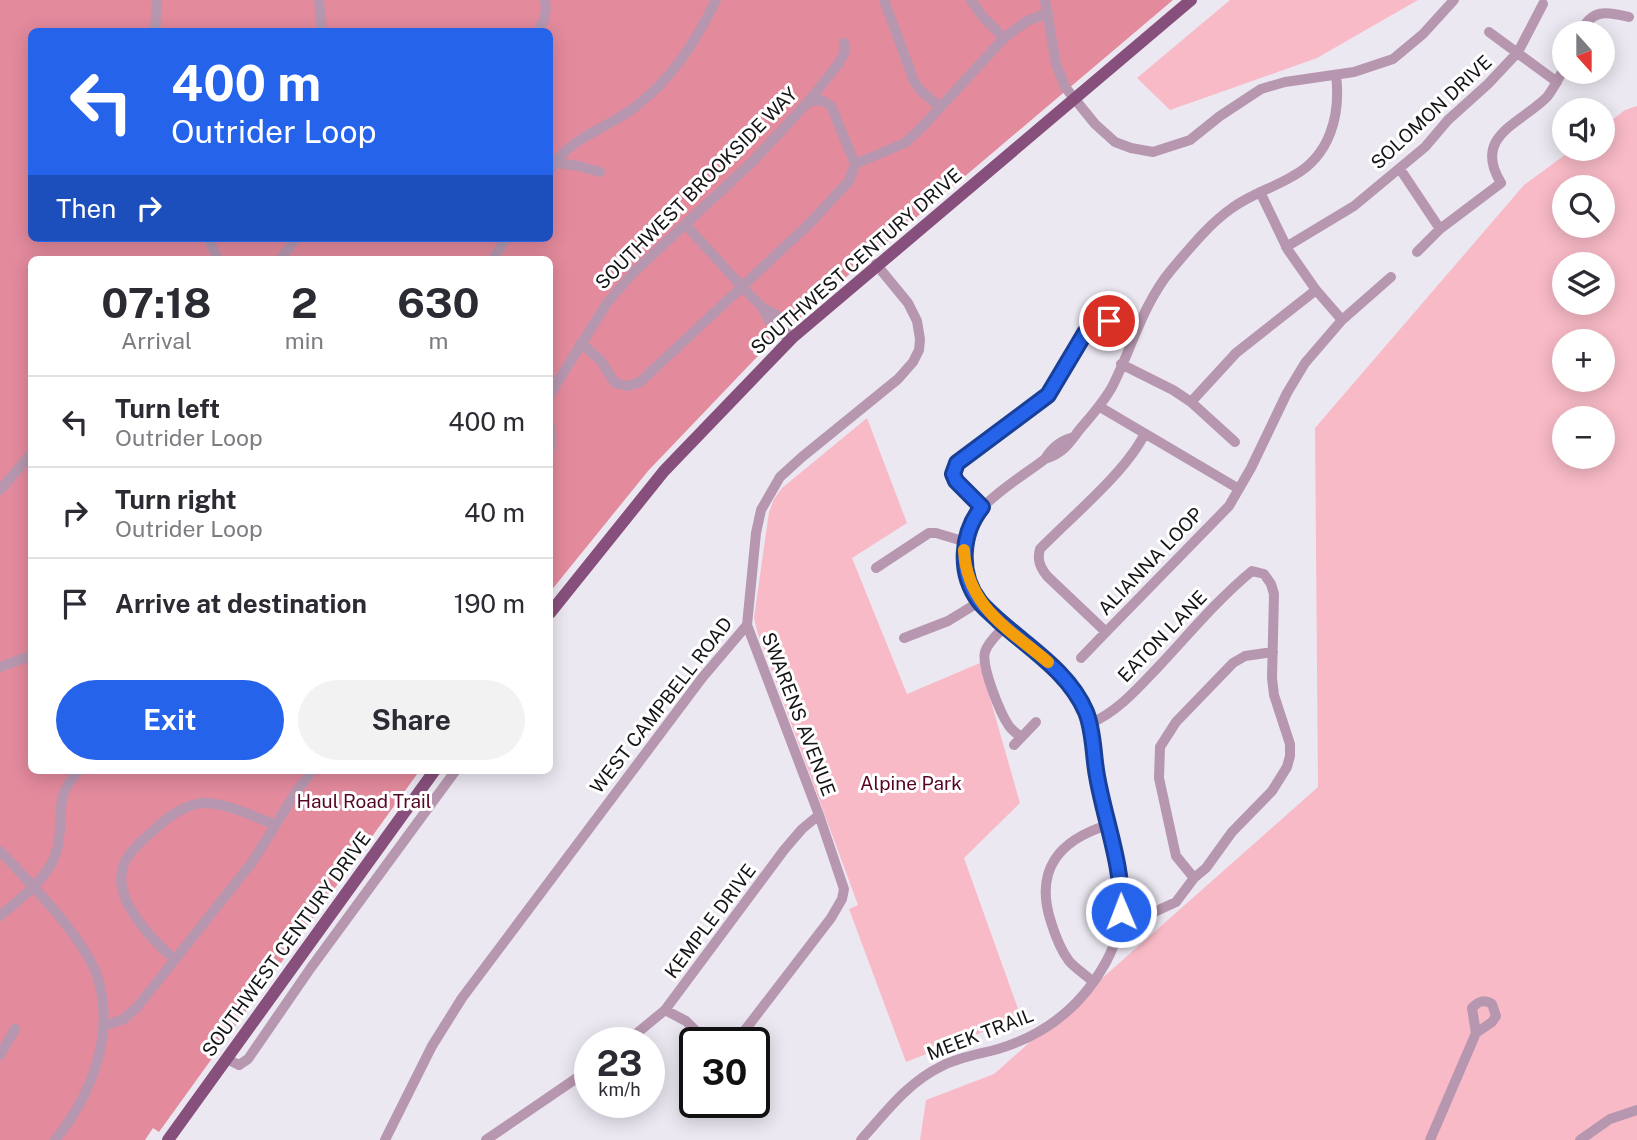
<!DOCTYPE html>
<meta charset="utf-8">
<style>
body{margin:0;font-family:"Public Sans",sans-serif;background:#f2f2f3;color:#2b2b33;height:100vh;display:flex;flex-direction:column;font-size:26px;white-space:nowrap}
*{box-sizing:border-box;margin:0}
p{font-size:23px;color:#7c7c81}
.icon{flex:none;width:38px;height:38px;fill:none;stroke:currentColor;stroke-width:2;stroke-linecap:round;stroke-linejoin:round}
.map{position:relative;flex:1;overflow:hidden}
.drawer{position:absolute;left:28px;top:256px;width:525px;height:518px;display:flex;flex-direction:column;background:#fff;border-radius:10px;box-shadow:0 4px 18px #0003}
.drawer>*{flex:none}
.hud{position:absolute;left:28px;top:28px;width:525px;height:214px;border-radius:10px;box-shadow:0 4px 18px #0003;background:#2563eb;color:#fff;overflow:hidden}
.needle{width:46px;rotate:159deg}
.tools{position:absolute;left:1552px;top:21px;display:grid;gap:14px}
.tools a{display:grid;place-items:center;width:63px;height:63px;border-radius:50%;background:#fff;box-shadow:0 4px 18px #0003;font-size:35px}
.speed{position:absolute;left:574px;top:1027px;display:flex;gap:14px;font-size:35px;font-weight:700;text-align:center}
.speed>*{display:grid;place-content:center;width:91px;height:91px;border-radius:50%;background:#fff;box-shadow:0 4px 18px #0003;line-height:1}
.speed small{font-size:18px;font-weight:400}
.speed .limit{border:4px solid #111;border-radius:10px;background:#fff;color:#111}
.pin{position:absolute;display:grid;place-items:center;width:60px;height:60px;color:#fff;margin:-30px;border:4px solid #fff;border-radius:50%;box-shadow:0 2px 7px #0007}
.me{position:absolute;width:77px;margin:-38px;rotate:359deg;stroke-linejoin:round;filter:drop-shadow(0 0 5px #0008)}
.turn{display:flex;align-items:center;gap:24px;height:147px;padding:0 28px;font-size:32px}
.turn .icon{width:91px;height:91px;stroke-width:2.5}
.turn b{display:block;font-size:49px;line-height:60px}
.then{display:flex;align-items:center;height:66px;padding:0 28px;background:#0003;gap:14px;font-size:26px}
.eta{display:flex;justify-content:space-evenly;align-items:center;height:119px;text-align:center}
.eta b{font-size:42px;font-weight:700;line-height:49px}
.cta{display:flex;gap:14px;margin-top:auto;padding:14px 28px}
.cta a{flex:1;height:80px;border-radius:42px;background:#2563eb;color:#fff;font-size:28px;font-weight:700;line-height:80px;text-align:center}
.cta a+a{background:#f2f2f3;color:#2b2b33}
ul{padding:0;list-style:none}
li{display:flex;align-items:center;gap:21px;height:91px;padding:0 28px;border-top:2px solid #e1e1e2}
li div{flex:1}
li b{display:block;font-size:26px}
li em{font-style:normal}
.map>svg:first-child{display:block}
</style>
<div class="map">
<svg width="1637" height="1140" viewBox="0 0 1637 1140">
<rect width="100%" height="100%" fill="#ece8f2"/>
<path fill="#f8bac6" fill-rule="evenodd" d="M 1230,0 L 1418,0 L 1317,58 L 1170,110 L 1137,78 Z
M 1637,106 L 1637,1140 L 920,1140 L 926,1100 L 994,1074 L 1318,787 L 1315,428 L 1524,185 L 1573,149 L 1603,149 L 1603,127 L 1625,110 ZM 1564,187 L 1603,187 L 1603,226 L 1564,226 ZM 1564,264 L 1603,264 L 1603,303 L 1564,303 ZM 1564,341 L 1603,341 L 1603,380 L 1564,380 ZM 1564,418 L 1603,418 L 1603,457 L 1564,457 Z
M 867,418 L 907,523 L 852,558 L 907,694 L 980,663 L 1020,803 L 964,858 L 1021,1017 L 906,1062 L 849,909 L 858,905 L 757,631 L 754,618 L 769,512 L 774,499 L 782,488 Z"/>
<path fill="#e38a9d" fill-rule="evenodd" d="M 0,0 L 1173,0 L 853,271 L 755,359 L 648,471 L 550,592 L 550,259 L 32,259 L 32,770 L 420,770 L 159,1132 L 153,1128 L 145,1140 L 0,1140 ZM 32,32 L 550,32 L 550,238 L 32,238 Z"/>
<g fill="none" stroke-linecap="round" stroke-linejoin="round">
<path stroke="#b797af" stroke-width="10" d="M 319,0 L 322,32
M 884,0 L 914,81 L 920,90 L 940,107
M 971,0 L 983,17 L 1004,38
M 1045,0 L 1056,64 L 1065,87 L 1095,124 L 1115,142 L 1131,148 L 1153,152 L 1190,140 L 1220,116 L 1261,89 L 1285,82 L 1354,72 L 1393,59 L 1423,34 L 1454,0
M 155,32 L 157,0
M 537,32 C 545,21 547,13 545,0
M 1489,32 L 1557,82
M 1580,33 C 1592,9 1605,11 1629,17
M 550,162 L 579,166 L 600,172
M 855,164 L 905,143 L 923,126 L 1004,38 L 1027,21 L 1048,13
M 1400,169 L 1440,229
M 550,170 C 572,135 605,130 635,107 C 672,79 696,41 716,0
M 1260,192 L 1288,250 L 1316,290 L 1342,320
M 686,225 L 742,287 L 763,308 L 775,314 L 790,328 L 792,338
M 208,238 L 218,259
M 1286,247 L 1354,206 L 1425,147 L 1448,120 L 1488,84 L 1518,52 L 1543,4
M 1417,252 L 1440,229 L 1501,183 C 1472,136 1520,124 1547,97 C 1554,88 1559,78 1564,68
M 281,259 L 296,238
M 493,259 L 506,238
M 763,308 C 769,323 777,334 792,338
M 581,343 L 601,361 L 615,383 L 628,386 L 640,382 L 809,224 L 849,181 L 855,164 L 831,106 L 821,100 L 808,102
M 1121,364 L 1173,390 L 1191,402 L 1235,442
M 550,394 L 607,303 L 633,273 L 753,161 L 808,102 L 839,63 L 844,53 L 844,43
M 1191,402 L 1236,353 L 1316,290
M 1100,407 L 1239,489
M 550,427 L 550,448
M 1144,435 C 1125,473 1071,517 1040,549 C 1037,560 1040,567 1047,576 L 1106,632 L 1229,506 L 1251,468 L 1287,393 L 1305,363 L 1342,320 L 1391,277
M 1045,459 C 1052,447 1061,440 1074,437
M 0,490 L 32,453
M 982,507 L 956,481 L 953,474 L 957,463 L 1048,395 L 1071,360 L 1077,343 L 1091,328 L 1109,321 L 1122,322 L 1136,328
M 876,568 L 929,533 L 936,533 L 966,542
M 1005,626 C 998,634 988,642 985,652 C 981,666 1000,713 1009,726 C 1012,730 1017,734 1021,737
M 904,638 L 948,621 L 979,602
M 1081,658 L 1106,632
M 0,667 L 32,655
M 1089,724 C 1118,712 1139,687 1160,665 C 1190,633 1218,599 1252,571 L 1264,574 L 1271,584 L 1274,594 L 1272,678 L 1274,695 L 1290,744 L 1290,756 L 1287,767 L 1272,791 L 1232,832 L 1206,868 L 1194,878 L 1176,902 L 1152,913 L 1121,913
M 1014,745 L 1036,722
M 0,851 C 29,882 86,939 98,979 C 115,1035 91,1096 55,1140
M 1194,878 L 1176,856 L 1159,778 L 1160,747 L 1176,722 L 1233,663 L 1245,656 L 1273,652
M 0,916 C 22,897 52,876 58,846 C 64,812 53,799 79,770
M 174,959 C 151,939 110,897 124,864 C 130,850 145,838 156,828 C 168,817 186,804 203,803 C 228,803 252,816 275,825
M 1093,982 C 1086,975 1076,969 1069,961 C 1060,949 1055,935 1051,922 C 1034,870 1059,840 1108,825
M 665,1010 L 686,1021 L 708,1043
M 104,1026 L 124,1019 L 138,1006 L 253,861 L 296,792 L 313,770
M 625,1043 L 665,1010 L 784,850 L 802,829 L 819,815
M 735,1043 L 831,918 L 842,899 L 844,889 L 819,815 L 747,625
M 0,1055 L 15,1029
M 227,1059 L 239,1065 L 248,1059 L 310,969 L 456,770
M 385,1140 L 432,1046 L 462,998 L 702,678 L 747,625 L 756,533 L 761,510 L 780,477 L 802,457 L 898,379 L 913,362 L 919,350 L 920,339 L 917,321 L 908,303 L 876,264
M 486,1140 L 590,1069
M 861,1140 C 886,1112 908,1082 942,1066 C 959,1057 980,1054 998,1049 C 1045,1035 1082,1006 1106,962 C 1137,906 1113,854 1102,798 C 1096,770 1096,741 1087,715 C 1082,700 1070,686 1061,674 C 1046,654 1020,639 1001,623 C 994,616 984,609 978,601 C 960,574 958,532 982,508 C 1000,489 1024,475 1045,459 C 1063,453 1069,444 1080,429 C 1092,415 1103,403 1112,387 C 1132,348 1143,303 1172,269 C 1190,248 1209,224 1232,208 C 1251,194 1273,188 1293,176 C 1330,156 1341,115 1336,75
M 1430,1140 L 1476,1033 L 1492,1022 L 1496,1016 L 1492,1004 C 1484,999 1479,1001 1472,1008 L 1476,1033
M 1580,1140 L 1610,1119 L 1637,1110"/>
<path stroke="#87507c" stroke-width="12" d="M 550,613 L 664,471 L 792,338 L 1191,0
M 168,1140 L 435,770"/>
</g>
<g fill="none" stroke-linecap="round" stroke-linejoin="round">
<g stroke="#184099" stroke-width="18">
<path id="route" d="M 1109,321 L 1091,328 L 1085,333 L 1048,395 L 957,463 L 953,474 L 956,481 L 982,507 C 961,533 958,573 979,601 C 984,608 992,614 998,620 C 1029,648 1069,672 1086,712 C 1094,732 1093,755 1097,776 C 1105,822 1123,865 1121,912"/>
</g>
<use href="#route" stroke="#2563eb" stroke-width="12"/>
<path stroke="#f59e0b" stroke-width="12" d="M 964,550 C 967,607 1009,629 1048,662"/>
</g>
<g text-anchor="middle" stroke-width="6" stroke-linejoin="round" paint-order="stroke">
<g font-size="19" fill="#151417" stroke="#fff">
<text transform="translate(1431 112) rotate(-43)" y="7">SOLOMON DRIVE</text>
<text transform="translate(696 188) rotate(-45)" y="7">SOUTHWEST BROOKSIDE WAY</text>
<text transform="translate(856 261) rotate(-41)" y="7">SOUTHWEST CENTURY DRIVE</text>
<text transform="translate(1150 561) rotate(-46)" y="7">ALIANNA LOOP</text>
<text transform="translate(1162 636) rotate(-46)" y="7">EATON LANE</text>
<text transform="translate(661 705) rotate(-52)" y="7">WEST CAMPBELL ROAD</text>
<text transform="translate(799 714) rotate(69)" y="7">SWARENS AVENUE</text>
<text transform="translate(710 921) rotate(-53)" y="7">KEMPLE DRIVE</text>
<text transform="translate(286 944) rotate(-54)" y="7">SOUTHWEST CENTURY DRIVE</text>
<text transform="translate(980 1034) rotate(-21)" y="7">MEEK TRAIL</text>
</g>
<g font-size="19" fill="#570524" stroke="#fff">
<text x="911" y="790">Alpine Park</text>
<text x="364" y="808">Haul Road Trail</text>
</g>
</g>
</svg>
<div class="tools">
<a><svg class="needle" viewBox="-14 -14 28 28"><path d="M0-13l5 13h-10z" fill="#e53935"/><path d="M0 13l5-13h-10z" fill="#7c7c81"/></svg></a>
<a><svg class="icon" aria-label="sound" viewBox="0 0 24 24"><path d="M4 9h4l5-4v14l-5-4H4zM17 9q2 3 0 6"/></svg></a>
<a><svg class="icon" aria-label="search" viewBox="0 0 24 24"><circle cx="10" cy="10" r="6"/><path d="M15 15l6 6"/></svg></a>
<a><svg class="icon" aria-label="layers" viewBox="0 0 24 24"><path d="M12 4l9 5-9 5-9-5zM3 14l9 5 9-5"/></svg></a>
<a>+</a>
<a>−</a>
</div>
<div class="speed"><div>23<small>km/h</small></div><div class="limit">30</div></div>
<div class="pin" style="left:1109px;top:321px;background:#d93025"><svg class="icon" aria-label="arrive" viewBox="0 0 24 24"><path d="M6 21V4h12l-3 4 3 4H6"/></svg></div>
<svg class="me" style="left:1121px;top:912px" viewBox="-20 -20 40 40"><circle r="17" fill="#2563eb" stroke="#fff" stroke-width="3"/><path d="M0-11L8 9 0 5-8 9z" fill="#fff"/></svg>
<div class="hud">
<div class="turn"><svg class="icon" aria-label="left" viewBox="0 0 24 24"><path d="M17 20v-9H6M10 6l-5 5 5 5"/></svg><div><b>400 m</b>Outrider Loop</div></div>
<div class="then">Then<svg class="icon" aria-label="right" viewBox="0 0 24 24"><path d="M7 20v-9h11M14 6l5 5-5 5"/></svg></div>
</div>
<section class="drawer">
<div class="eta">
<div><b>07:18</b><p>Arrival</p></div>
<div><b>2</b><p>min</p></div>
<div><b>630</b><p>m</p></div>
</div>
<ul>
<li><svg class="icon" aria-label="left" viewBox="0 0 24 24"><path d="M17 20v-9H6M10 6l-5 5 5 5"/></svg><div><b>Turn left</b><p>Outrider Loop</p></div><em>400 m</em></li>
<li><svg class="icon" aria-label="right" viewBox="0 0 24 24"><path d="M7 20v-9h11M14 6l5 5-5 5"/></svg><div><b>Turn right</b><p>Outrider Loop</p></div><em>40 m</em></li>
<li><svg class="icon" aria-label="arrive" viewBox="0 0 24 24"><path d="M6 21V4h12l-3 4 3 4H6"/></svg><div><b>Arrive at destination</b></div><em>190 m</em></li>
</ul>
<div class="cta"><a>Exit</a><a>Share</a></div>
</section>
</div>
